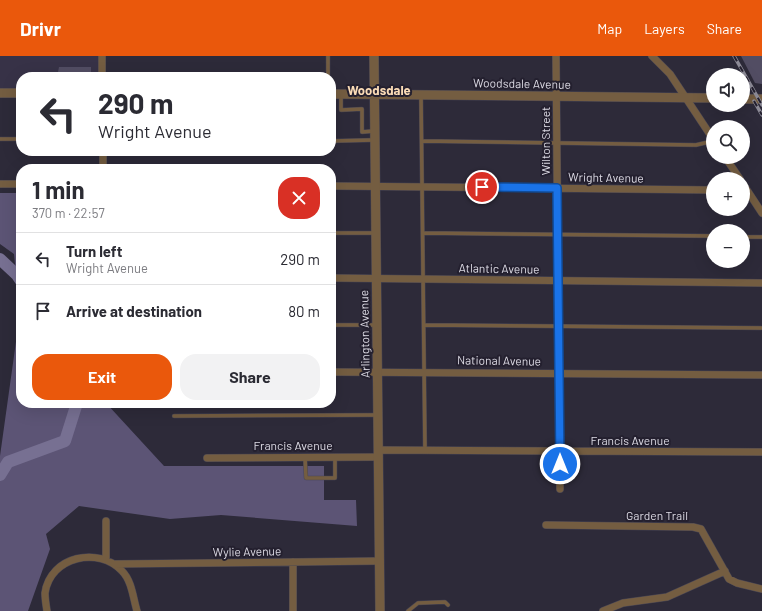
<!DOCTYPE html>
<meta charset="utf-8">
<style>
body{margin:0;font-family:Barlow,sans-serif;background:#f2f2f3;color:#2b2b33;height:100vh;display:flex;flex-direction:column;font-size:15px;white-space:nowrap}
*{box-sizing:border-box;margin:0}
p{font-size:13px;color:#7c7c81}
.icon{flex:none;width:22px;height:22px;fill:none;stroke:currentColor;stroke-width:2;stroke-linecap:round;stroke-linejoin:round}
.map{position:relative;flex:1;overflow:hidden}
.side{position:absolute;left:16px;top:108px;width:320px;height:244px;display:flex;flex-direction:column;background:#fff;border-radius:16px;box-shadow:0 4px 16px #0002}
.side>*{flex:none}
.top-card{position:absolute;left:16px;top:16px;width:320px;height:84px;border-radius:16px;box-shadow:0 4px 16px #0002;background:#fff;color:#2b2b33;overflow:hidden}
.buttons{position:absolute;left:706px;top:12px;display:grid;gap:8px}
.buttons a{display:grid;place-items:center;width:44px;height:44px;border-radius:50%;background:#fff;box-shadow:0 4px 16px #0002;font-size:20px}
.pin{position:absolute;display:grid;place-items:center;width:34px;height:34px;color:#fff;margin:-17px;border:2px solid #fff;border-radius:50%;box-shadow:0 1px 4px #0007}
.me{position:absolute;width:44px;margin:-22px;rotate:0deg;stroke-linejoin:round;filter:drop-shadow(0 0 3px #0008)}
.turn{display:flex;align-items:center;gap:14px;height:84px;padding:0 16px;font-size:18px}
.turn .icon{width:52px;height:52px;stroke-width:2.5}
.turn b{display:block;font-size:28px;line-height:34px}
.round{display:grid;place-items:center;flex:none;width:42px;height:42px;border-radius:16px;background:#f2f2f3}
.summary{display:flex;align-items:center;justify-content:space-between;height:68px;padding:0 16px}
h1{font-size:24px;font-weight:700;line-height:30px}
.cta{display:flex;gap:8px;margin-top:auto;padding:8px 16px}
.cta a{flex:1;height:46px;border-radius:16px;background:#ea580c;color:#fff;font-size:16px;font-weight:700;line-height:46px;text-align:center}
.cta a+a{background:#f2f2f3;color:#2b2b33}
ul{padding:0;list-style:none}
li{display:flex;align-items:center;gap:12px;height:52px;padding:0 16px;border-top:1px solid #e1e1e2}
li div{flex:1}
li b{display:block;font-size:15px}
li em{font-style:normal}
header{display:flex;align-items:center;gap:24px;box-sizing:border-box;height:56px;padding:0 20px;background:#ea580c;color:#fff}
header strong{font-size:19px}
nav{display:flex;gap:22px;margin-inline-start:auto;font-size:14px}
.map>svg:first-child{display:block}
</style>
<header>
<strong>Drivr</strong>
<nav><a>Map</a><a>Layers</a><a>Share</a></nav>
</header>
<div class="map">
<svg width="762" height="555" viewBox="0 0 762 555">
<rect width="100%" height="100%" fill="#2d2a39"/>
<path fill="#373247" d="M 0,0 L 102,0 L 102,21 L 21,21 L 21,37 L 0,37 Z"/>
<path fill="#524d63" d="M 741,0 L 762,0 L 762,28 L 755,27 Z
M 59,11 L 91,11 L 91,21 L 57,21 Z"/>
<path fill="#5c5475" d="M 0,137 L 21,137 L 21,347 L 106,347 L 164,410 L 324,410 L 324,444 L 356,444 L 357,470 L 221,459 L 170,463 L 79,450 L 46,478 L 50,493 L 28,555 L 0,555 L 0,400 L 20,257 L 14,198 L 0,188 Z"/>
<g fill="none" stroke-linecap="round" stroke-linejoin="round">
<path stroke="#777092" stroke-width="12" d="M 0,203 L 17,219 L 21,225
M 0,419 L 8,406 L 65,385 L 77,347"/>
<g stroke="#494654" stroke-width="4.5">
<path id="service" d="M 328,0 L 328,21
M 341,39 L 341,54 L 362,53 L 362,76 L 374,75
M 421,39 L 425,394
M 0,83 L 21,83
M 331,85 L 374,84
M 422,85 L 696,89 L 713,85
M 331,177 L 375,177
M 423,177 L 713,180
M 743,181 L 762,181
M 331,269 L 376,269
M 424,269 L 761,272
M 174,360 L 377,359
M 305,401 L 306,422 L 335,422 L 335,401
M 408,555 L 418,547 L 445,546 L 448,549"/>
</g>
<g stroke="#494654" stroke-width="8">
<path id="minor" d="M 102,0 L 102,21
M 556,0 L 560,433
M 652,0 L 670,18 L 713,83
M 103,95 L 103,113
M 725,101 L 740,123
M 0,128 L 21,128
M 743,128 L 762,157
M 331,130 L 713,134
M 331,222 L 762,227
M 331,316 L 762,319
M 378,394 L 762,396
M 207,402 L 378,401
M 546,469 L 693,471 L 701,473 L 729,523 L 737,527 L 762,533
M 106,504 L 106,465
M 293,506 L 293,555
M 114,508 L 380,505
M 47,555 C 46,549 45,543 45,537 C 50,500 99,490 122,515 C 132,525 133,542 137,555
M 603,555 L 623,547 L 667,541 L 725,515"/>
</g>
<g stroke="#494654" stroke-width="10">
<path id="tertiary" d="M 374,0 L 380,555
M 0,37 L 21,37
M 331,38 L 713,42
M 743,43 L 762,43"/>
</g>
<use href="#service" stroke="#745d41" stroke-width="3.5"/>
<use href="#minor" stroke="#745d41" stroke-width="7"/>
<use href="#tertiary" stroke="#745d41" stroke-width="9"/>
<g stroke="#8e8c98" stroke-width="3.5">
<path id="rail" d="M 734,0 L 762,49
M 754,45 L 762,59"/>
</g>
<use href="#rail" stroke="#24202f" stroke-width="2" stroke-dasharray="6" stroke-linecap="butt"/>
</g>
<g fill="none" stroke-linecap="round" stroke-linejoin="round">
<g stroke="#114b97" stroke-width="10">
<path id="route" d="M 482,131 L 557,132 L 560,408"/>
</g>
<use href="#route" stroke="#1a73e8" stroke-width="7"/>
</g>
<g text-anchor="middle" stroke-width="4" stroke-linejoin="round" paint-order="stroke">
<g font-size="12" fill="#dcdae4" stroke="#24202f">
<text transform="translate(522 28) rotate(1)" y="4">Woodsdale Avenue</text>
<text transform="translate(546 85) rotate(-90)" y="4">Wilton Street</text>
<text transform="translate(606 122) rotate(1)" y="4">Wright Avenue</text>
<text transform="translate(499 213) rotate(1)" y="4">Atlantic Avenue</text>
<text transform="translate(365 278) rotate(-91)" y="4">Arlington Avenue</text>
<text transform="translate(499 305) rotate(1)" y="4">National Avenue</text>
<text x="630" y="389">Francis Avenue</text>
<text x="293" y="394">Francis Avenue</text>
<text x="657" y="464">Garden Trail</text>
<text transform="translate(247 496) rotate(-1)" y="4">Wylie Avenue</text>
</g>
<g font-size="13" font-weight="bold" fill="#fadbb6" stroke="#24202f">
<text x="379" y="39">Woodsdale</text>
</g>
</g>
</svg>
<div class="buttons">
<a><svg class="icon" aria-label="sound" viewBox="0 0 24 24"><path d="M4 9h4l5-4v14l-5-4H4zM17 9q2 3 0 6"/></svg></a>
<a><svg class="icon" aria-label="search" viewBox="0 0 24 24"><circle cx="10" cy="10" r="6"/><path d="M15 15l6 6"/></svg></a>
<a>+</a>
<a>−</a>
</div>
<div class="pin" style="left:482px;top:131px;background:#d93025"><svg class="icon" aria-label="arrive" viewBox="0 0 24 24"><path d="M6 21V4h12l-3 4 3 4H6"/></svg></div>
<svg class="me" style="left:560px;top:408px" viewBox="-20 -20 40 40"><circle r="17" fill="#1a73e8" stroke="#fff" stroke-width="3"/><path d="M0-11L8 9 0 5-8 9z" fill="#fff"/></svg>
<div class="top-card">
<div class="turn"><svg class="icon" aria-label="left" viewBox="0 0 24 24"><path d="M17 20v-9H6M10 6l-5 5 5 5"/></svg><div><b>290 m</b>Wright Avenue</div></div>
</div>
<section class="side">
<div class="summary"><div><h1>1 min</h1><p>370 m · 22:57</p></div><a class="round" style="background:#d93025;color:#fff"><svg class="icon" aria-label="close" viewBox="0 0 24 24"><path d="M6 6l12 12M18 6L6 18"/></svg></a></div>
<ul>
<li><svg class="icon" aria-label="left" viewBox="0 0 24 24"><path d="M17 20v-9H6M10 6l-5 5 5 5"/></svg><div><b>Turn left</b><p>Wright Avenue</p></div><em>290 m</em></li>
<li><svg class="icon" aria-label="arrive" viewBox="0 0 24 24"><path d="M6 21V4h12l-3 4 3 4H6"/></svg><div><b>Arrive at destination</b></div><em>80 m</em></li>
</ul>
<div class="cta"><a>Exit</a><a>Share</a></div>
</section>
</div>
